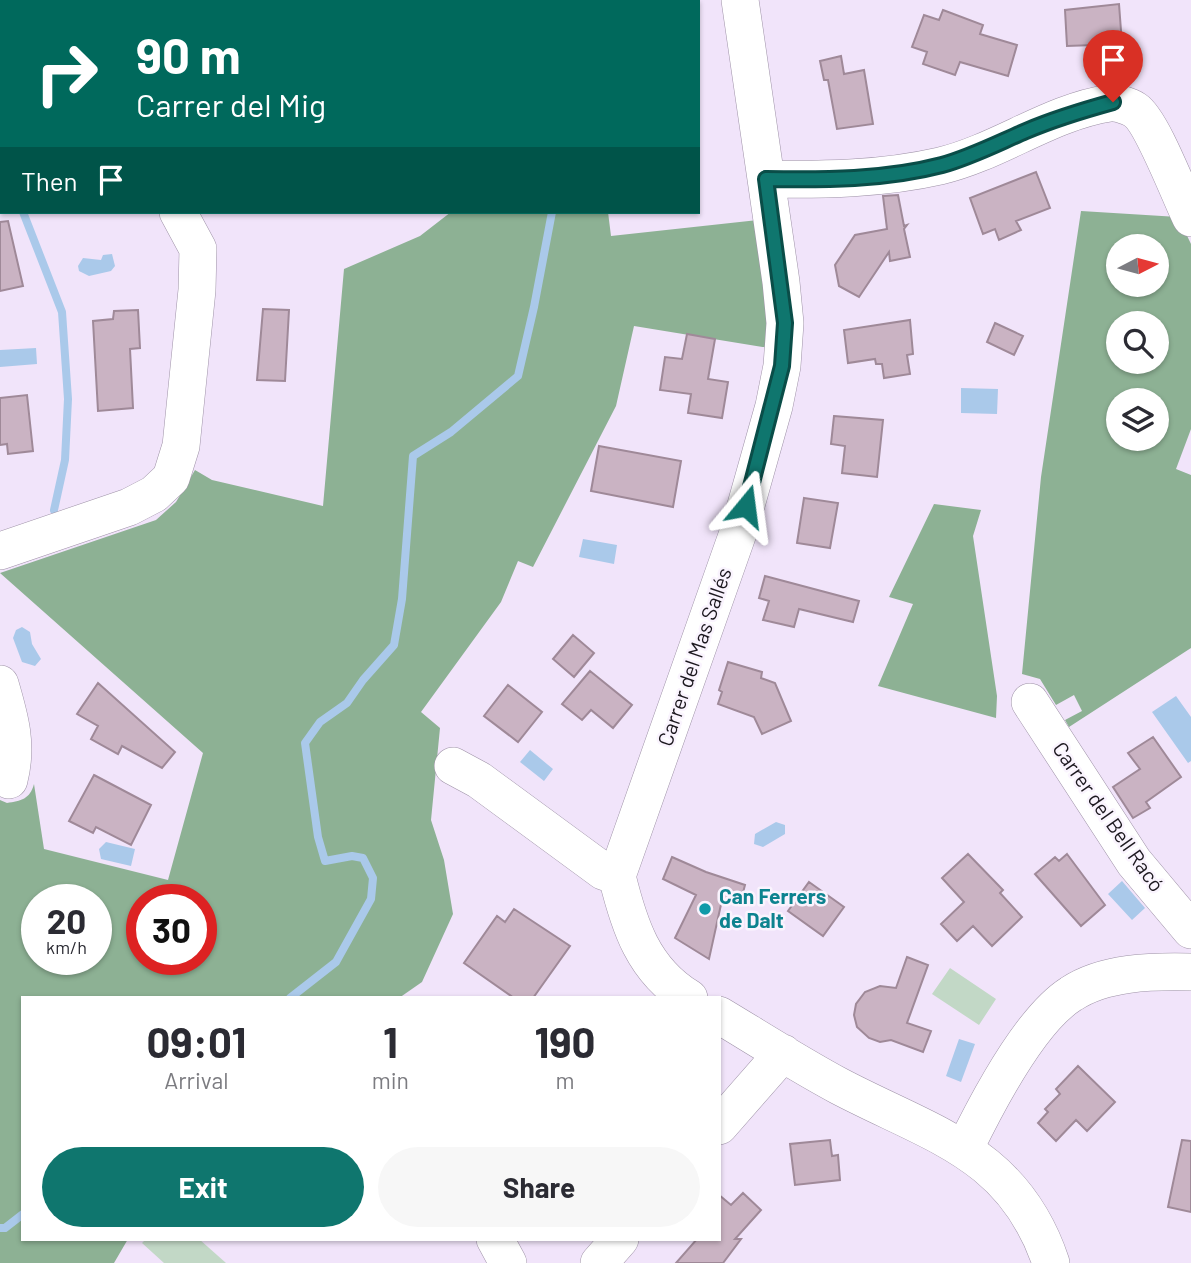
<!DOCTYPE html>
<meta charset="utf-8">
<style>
body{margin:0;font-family:Barlow,sans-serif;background:#f7f7f7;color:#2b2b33;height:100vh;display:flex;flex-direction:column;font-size:26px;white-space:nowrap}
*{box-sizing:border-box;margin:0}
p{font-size:23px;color:#7c7c81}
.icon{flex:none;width:38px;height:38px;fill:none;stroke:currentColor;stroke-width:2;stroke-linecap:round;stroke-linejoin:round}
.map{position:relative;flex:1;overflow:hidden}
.side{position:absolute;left:21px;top:996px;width:700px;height:245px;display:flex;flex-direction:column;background:#fff;border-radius:0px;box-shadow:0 2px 5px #0004}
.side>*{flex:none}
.top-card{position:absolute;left:0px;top:0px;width:700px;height:214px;box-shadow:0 2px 5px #0004;background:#00695c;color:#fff;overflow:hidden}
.needle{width:46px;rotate:84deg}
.controls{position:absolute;left:1106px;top:234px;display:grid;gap:14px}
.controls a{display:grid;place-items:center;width:63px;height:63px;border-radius:50%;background:#fff;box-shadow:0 2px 5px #0004;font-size:35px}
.speed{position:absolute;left:21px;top:884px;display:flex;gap:14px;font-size:35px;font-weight:700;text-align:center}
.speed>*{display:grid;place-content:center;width:91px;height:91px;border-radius:50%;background:#fff;box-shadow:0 2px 5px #0004;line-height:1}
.speed small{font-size:18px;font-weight:400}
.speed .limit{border:10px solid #d22;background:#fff;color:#111}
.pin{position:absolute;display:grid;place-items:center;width:60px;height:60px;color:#fff;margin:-72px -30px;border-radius:50% 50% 50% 0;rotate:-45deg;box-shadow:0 0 7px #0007}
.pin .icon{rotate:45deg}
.me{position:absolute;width:77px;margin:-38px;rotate:16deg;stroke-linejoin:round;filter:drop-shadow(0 0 5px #0008)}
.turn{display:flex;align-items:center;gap:24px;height:147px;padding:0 21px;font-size:32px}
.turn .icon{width:91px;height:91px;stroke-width:2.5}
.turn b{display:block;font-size:49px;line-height:60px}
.then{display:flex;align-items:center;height:66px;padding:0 21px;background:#0003;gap:14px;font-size:26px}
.eta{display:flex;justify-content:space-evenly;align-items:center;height:119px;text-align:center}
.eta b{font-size:42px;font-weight:700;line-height:49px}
.button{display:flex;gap:14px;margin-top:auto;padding:14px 21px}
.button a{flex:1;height:80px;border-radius:42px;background:#0f766e;color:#fff;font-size:28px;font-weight:700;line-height:80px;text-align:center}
.button a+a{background:#f7f7f7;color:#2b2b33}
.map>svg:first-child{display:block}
</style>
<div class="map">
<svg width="1191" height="1263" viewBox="0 0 1191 1263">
<rect width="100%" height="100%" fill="#f1e4fa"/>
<path fill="#c2d8c6" d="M 950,968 L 996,999 L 979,1025 L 932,994 Z
M 146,1239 L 199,1239 L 226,1263 L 164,1263 L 142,1243 Z"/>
<path fill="#8db194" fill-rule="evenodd" d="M 1081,211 L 1178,217 L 1191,244 L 1191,429 L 1176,469 L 1191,475 L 1191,648 L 1069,727 L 1065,720 L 1082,711 L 1074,695 L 1056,705 L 1040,679 L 1022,674 L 1041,477 ZM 1118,247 L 1157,247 L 1157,285 L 1118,285 ZM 1118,324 L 1157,324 L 1157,362 L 1118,362 ZM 1118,401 L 1157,401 L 1157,439 L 1118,439 Z
M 451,212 L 608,212 L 611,236 L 758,220 L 769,348 L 634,326 L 616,406 L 533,567 L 518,561 L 501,602 L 421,712 L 440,728 L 431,820 L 444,860 L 453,914 L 422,982 L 399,998 L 23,998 L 23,1239 L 128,1239 L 114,1263 L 0,1263 L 0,800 L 7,803 C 21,801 30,799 34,784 L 44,849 L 168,880 L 203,753 L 0,573 L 156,520 L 176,502 L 195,470 L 212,480 L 323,506 L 344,269 L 420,236 ZM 37,900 L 96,900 L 96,959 L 37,959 ZM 142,900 L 201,900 L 201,959 L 142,959 Z
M 934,504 L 981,510 L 973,536 L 997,696 L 996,718 L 878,686 L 913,604 L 889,597 Z"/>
<path fill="#aac9ea" d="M 112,254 L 115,266 L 111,271 L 89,276 L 79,271 L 78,266 L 83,258 L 101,260 L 103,255 Z
M 36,348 L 37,364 L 0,367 L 0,350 Z
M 961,388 L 998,389 L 997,414 L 961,413 Z
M 583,539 L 617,545 L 614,564 L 579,557 Z
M 22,627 L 30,632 L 32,644 L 41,659 L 35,666 L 22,662 L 13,638 L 16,630 Z
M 1176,696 L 1191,717 L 1191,761 L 1188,763 L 1152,712 Z
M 530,750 L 553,769 L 544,781 L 520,762 Z
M 776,822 L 785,825 L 785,834 L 763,847 L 754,844 L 755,834 Z
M 106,842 L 135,849 L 131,866 L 101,859 L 99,849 Z
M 1122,881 L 1145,908 L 1132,920 L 1108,894 Z
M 959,1039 L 975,1044 L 961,1082 L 946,1076 Z"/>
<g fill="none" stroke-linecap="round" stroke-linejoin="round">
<path stroke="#aac9ea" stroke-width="8" d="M 574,2 L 574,0
M 0,135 L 2,140
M 23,212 L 62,312 L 68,399 L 65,460 L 54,510
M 290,998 L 336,962 L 371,899 L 373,878 L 363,858 L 352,856 L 325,861 L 318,837 L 305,743 L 320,722 L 347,703 L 363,680 L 394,645 L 402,599 L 413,456 L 451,432 L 518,376 L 534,307 L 552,212
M 0,1228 L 5,1228 L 23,1214"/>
</g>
<path fill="#cab3c3" stroke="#9f8998" stroke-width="2" d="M 1119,4 L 1122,44 L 1067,46 L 1065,10 Z
M 943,10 L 983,25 L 980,34 L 1017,45 L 1008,76 L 960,62 L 955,75 L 923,64 L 927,52 L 912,47 L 924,15 L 939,20 Z
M 841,56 L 844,74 L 864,70 L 873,124 L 837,129 L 828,80 L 824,80 L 820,61 Z
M 1036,172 L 1050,208 L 1016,221 L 1021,230 L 999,240 L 995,229 L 983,234 L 970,198 Z
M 898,195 L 904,226 L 907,225 L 904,229 L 910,257 L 890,261 L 889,252 L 859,297 L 839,286 L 835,265 L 855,235 L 887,229 L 883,196 Z
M 8,221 L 23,286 L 0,291 L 0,222 Z
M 263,309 L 289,310 L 285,381 L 257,380 Z
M 138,310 L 140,348 L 130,349 L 133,408 L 98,411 L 93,321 L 113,319 L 114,311 Z
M 910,320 L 913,354 L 907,355 L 910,374 L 884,378 L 882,364 L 876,364 L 875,359 L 848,363 L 844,330 Z
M 995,323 L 1023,336 L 1014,355 L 987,342 Z
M 687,334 L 715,339 L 708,379 L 728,382 L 722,418 L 688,413 L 691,394 L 660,390 L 665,357 L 682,359 Z
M 27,395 L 33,451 L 8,454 L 7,444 L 0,445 L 0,398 Z
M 834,416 L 883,420 L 877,477 L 842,473 L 845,446 L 831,444 Z
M 599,446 L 681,461 L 673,507 L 591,491 Z
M 804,498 L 838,503 L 830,548 L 797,543 Z
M 765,576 L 859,601 L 853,622 L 799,609 L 794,627 L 763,620 L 769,601 L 759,598 Z
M 573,635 L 594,653 L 574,677 L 553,659 Z
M 728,662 L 762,672 L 761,678 L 775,683 L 791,721 L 762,734 L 754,717 L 718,704 L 722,692 L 719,690 Z
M 590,671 L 632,705 L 613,728 L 591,710 L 582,720 L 562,704 Z
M 98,683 L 175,752 L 162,768 L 122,746 L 118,754 L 91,739 L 98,726 L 77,714 Z
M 508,685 L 542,712 L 518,742 L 484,716 Z
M 1153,737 L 1181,777 L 1146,802 L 1150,808 L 1133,818 L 1113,787 L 1140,769 L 1128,753 Z
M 94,775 L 151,805 L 131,845 L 96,827 L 93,833 L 69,821 Z
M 968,854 L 1003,890 L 1000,893 L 1022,917 L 992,946 L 973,926 L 957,941 L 941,924 L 964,902 L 942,878 Z
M 1067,854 L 1105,905 L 1081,926 L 1035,874 L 1055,857 L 1059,861 Z
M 672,857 L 706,872 L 745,885 L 740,904 L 722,900 L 709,959 L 675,938 L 696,895 L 663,879 Z
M 809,882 L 844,907 L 823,936 L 788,911 Z
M 514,909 L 570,946 L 533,998 L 514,998 L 464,963 L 497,916 L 505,922 Z
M 907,957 L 928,965 L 907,1023 L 931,1031 L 923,1052 L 891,1040 L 880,1042 L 869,1038 L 857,1027 L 854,1015 L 856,1004 L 865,992 L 880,986 L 896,988 Z
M 1078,1066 L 1115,1102 L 1087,1131 L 1076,1120 L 1056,1141 L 1038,1123 L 1048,1112 L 1045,1109 L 1060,1094 L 1056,1089 Z
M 830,1140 L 832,1156 L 838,1155 L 840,1180 L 795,1185 L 790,1144 Z
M 1182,1140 L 1191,1141 L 1191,1212 L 1168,1207 Z
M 743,1193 L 761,1210 L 735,1239 L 741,1239 L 723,1263 L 676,1263 L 697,1239 L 719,1239 L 719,1195 L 731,1205 Z"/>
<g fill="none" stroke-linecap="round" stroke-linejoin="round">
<g stroke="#9e92a7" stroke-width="38">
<path id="minor" d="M 50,0 L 54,2
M 13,2 L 17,0
M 392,2 L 393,0
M 0,28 L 2,29
M 766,179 C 824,180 883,179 940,166 C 999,152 1050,112 1110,103 C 1116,102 1129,106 1135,110 C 1152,121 1180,196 1191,218
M 0,551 L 129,507 L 154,494 L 171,478 L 181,446 L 197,290 L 198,249 L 178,212
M 0,684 C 10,718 18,745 9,780
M 1030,702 L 1134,862 L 1191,930
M 453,766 L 479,780 L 603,871 L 617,876
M 689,998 C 643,970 629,925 617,876 L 739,530 L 774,406 L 782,366 L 785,323 L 781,282 L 740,0
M 719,1015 C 759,1039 798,1064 839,1086 C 932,1135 1014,1152 1051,1263
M 719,1126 L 783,1053
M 965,1148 C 986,1105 1030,1020 1071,994 C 1104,972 1152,971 1191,972
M 495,1239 L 508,1263
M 599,1263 L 620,1239"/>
</g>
<use href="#minor" stroke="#fff" stroke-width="37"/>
</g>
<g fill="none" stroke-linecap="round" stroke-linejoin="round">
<g stroke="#0a4d48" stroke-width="18">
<path id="route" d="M 746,506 L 782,366 L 785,323 L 766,179 C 824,180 885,180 942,165 C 971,157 998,143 1026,131 C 1054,119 1084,110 1113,102"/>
</g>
<use href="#route" stroke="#0f766e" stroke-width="12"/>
</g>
<circle fill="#0f9aa8" stroke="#faf4fe" stroke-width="2.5" cx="705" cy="909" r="7"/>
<g text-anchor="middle" stroke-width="5" stroke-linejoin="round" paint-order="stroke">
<g font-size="21" fill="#1c181f" stroke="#faf4fe">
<text transform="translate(695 657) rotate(-71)" y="7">Carrer del Mas Sallés</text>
<text transform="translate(1108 817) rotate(55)" y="7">Carrer del Bell Racó</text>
</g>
<g font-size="21" font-weight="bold" fill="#0d838f" stroke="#faf4fe" text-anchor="start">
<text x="719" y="904">Can Ferrers<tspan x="719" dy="24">de Dalt</tspan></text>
</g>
</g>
</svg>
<div class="controls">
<a><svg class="needle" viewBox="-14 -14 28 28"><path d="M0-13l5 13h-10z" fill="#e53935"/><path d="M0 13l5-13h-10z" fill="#7c7c81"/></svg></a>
<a><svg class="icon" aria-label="search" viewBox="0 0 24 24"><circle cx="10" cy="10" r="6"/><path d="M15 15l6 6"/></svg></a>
<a><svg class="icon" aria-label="layers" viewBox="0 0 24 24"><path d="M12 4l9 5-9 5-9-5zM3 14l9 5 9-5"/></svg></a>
</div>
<div class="speed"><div>20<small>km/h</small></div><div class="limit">30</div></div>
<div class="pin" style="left:1113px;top:102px;background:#d93025"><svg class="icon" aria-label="arrive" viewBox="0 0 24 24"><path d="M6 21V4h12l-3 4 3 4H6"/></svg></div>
<svg class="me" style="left:746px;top:506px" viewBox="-20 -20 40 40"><path d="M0-17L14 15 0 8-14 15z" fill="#0f766e" stroke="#fff" stroke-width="4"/></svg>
<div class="top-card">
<div class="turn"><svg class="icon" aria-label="right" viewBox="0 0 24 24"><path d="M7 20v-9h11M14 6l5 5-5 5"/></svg><div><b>90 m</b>Carrer del Mig</div></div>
<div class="then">Then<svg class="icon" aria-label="arrive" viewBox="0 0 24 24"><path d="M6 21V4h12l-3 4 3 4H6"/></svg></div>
</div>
<section class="side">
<div class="eta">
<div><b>09:01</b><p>Arrival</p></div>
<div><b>1</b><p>min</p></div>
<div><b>190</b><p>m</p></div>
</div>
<div class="button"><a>Exit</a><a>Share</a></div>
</section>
</div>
